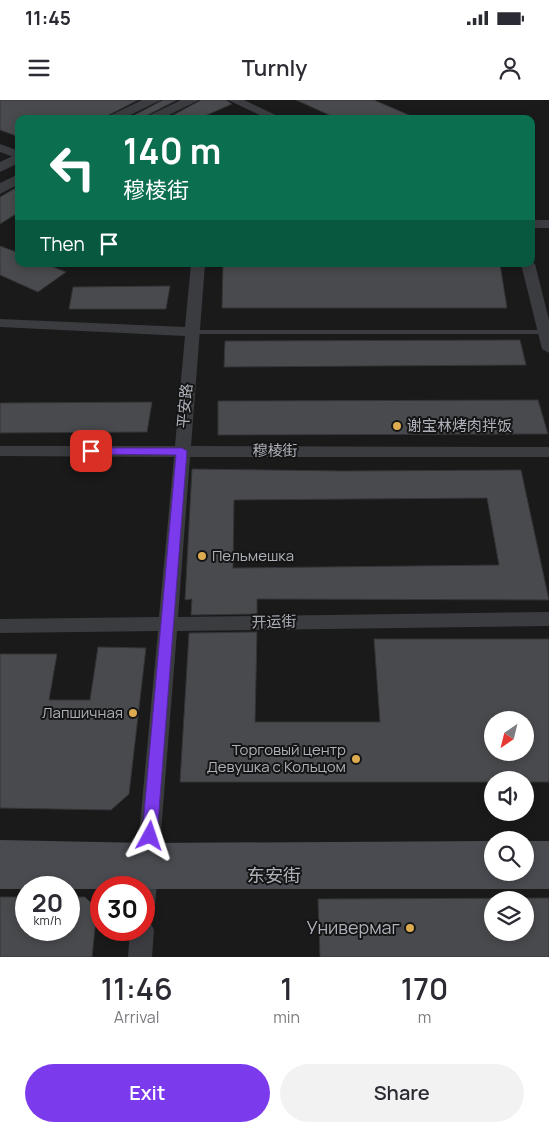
<!DOCTYPE html>
<meta charset="utf-8">
<style>
body{margin:0;font-family:Manrope,"Noto Sans SC",sans-serif;background:#f2f2f3;color:#2b2b33;height:100vh;display:flex;flex-direction:column;font-size:19px;white-space:nowrap}
*{box-sizing:border-box;margin:0}
p{font-size:16px;color:#7c7c81}
.icon{flex:none;width:28px;height:28px;fill:none;stroke:currentColor;stroke-width:2;stroke-linecap:round;stroke-linejoin:round}
.map{position:relative;height:857px;overflow:hidden}
.panel{display:flex;flex-direction:column;background:#fff;flex:1}
.panel>*{flex:none}
.guide{position:absolute;left:15px;top:15px;width:520px;height:152px;border-radius:10px;box-shadow:0 2px 8px #0003;background:#0b6e4f;color:#fff;overflow:hidden}
.needle{width:32px;rotate:215deg}
.controls{position:absolute;left:484px;top:611px;display:grid;gap:10px}
.controls a{display:grid;place-items:center;width:50px;height:50px;border-radius:50%;background:#fff;box-shadow:0 2px 8px #0003;font-size:25px}
.speed{position:absolute;left:15px;top:776px;display:flex;gap:10px;font-size:25px;font-weight:700;text-align:center}
.speed>*{display:grid;place-content:center;width:65px;height:65px;border-radius:50%;background:#fff;box-shadow:0 2px 8px #0003;line-height:1}
.speed small{font-size:12px;font-weight:400}
.speed .limit{border:8px solid #d22;background:#fff;color:#111}
.pin{position:absolute;display:grid;place-items:center;width:42px;height:42px;color:#fff;margin:-21px;border-radius:10px;box-shadow:0 2px 8px #0006}
.me{position:absolute;width:55px;margin:-28px;rotate:5deg;stroke-linejoin:round;filter:drop-shadow(0 0 4px #0008)}
.turn{display:flex;align-items:center;gap:18px;height:105px;padding:0 25px;font-size:22px}
.turn .icon{width:65px;height:65px;stroke-width:2.5}
.turn b{display:block;font-size:35px;line-height:42px}
.then{display:flex;align-items:center;height:48px;padding:0 25px;background:#0003;gap:10px;font-size:19px}
.eta{display:flex;justify-content:space-evenly;align-items:center;height:85px;text-align:center}
.eta b{font-size:30px;font-weight:600;line-height:35px}
.action{display:flex;gap:10px;margin-top:auto;padding:10px 25px}
.action a{flex:1;height:58px;border-radius:30px;background:#7c3aed;color:#fff;font-size:20px;font-weight:600;line-height:58px;text-align:center}
.action a+a{background:#f2f2f3;color:#2b2b33}
.status{display:flex;justify-content:space-between;align-items:center;height:35px;padding:0 25px;background:#fff;direction:ltr}
.status svg{height:14px;fill:currentColor}
header{display:flex;justify-content:space-between;align-items:center;height:65px;padding:0 25px;background:#fff;font-size:22px;font-weight:600}
.map>svg:first-child{display:block}
</style>
<div class="status"><b>11:45</b><svg viewBox="0 0 49 12"><path d="M0 12V9h3v3zM5 12V6h3v6zM10 12V3h3v9zM15 12V0h3v12zM26 1h20v11H26zM47 4h2v5h-2z"/></svg></div>
<header><svg class="icon" aria-label="menu" viewBox="0 0 24 24"><path d="M4 6h16M4 12h16M4 18h16"/></svg>Turnly<svg class="icon" aria-label="person" viewBox="0 0 24 24"><circle cx="12" cy="8" r="4"/><path d="M4 21q1-7 8-7t8 7"/></svg></header>
<div class="map">
<svg width="549" height="857" viewBox="0 0 549 857">
<rect width="100%" height="100%" fill="#1a1a1b"/>
<path fill="#494a4d" stroke="#343437" fill-rule="evenodd" d="M 0,0 L 138,0 L 101,19 L 19,19 L 19,37 L 0,30 Z
M 163,0 L 177,0 L 140,19 L 127,19 Z
M 201,0 L 226,0 L 232,4 L 198,19 L 166,19 Z
M 296,0 L 374,0 L 418,19 L 338,19 Z
M 19,86 L 19,112 L 0,124 L 0,97 Z
M 0,146 L 19,153 L 19,164 L 45,164 L 66,172 L 38,192 L 0,175 Z
M 223,164 L 500,164 L 507,208 L 222,208 Z
M 170,186 L 166,209 L 69,209 L 73,187 Z
M 520,240 L 526,265 L 224,267 L 225,241 Z
M 538,300 L 548,334 L 218,335 L 218,301 Z
M 152,302 L 147,332 L 0,333 L 0,303 Z
M 192,369 L 343,371 L 521,370 L 549,500 L 257,499 L 257,514 L 191,515 L 192,499 L 185,500 ZM 487,398 L 499,465 L 233,468 L 234,400 Z
M 257,532 L 255,622 L 380,622 L 374,539 L 549,539 L 549,682 L 525,682 L 525,680 L 492,680 L 492,682 L 180,682 L 189,533 ZM 492,620 L 525,620 L 525,652 L 492,652 Z
M 98,547 L 146,548 L 129,694 L 111,710 L 0,708 L 0,554 L 57,554 L 49,600 L 90,600 Z
M 0,797 L 26,797 L 26,830 L 69,830 L 69,797 L 85,797 L 97,809 L 92,857 L 0,857 Z
M 549,798 L 549,857 L 320,857 L 318,799 ZM 492,800 L 525,800 L 525,832 L 492,832 Z"/>
<g fill="none" stroke-linecap="round" stroke-linejoin="round">
<path fill="#3b3c40" fill-rule="evenodd" d="M 188,230 L 549,230 L 549,234 L 188,234 Z"/>
<path fill="#3b3c40" fill-rule="evenodd" d="M 228,0 L 244,0 L 284,19 L 268,19 Z
M 0,44 L 19,51 L 19,59 L 0,52 Z
M 531,120 L 549,120 L 549,128 L 531,128 Z
M 531,161 L 535,164 L 549,220 L 549,253 L 542,249 L 521,164 L 531,164 Z
M 191,164 L 205,164 L 191,346 L 549,347 L 549,357 L 190,357 L 178,517 L 549,512 L 549,526 L 177,531 L 155,807 L 152,814 L 144,817 L 144,788 L 134,788 L 158,531 L 0,533 L 0,519 L 159,517 L 174,357 L 0,356 L 0,346 L 175,346 L 185,236 L 0,227 L 0,219 L 185,227 Z
M 144,820 L 150,822 L 154,830 L 152,857 L 128,857 L 130,830 L 144,830 Z"/>
<path fill="#3b3c40" fill-rule="evenodd" d="M 142,0 L 161,0 L 122,19 L 103,19 Z
M 181,0 L 199,0 L 161,19 L 142,19 Z
M 19,53 L 19,63 L 0,72 L 0,62 Z
M 19,74 L 19,84 L 0,94 L 0,83 Z"/>
<path fill="#494b50" fill-rule="evenodd" d="M 0,740 L 148,743 L 492,741 L 492,772 L 525,772 L 525,741 L 549,741 L 549,789 L 0,789 Z"/>
</g>
<path fill="#7c3aed" stroke="#51269a" d="M 91,348 L 182,348 L 187,351 L 157,736 L 155,741 L 150,742 L 145,741 L 142,736 L 176,355 L 87,354 L 87,349 Z"/>
<g fill="#ddac51" stroke="#151516" stroke-width="2">
<circle cx="397" cy="326" r="5"/>
<circle cx="202" cy="456" r="5"/>
<circle cx="133" cy="613" r="5"/>
<circle cx="356" cy="659" r="5"/>
<circle cx="410" cy="828" r="5"/>
</g>
<g text-anchor="middle" stroke-width="4" stroke-linejoin="round" paint-order="stroke">
<g font-size="15" fill="#aeb1b9" stroke="#151516">
<text transform="translate(185 306) rotate(-85)" y="5">平安路</text>
<text x="275" y="356">穆棱街</text>
<text transform="translate(274 522) rotate(-1)" y="5">开运街</text>
</g>
<g font-size="15" fill="#aeb1b9" stroke="#151516" text-anchor="start">
<text x="407" y="331">谢宝林烤肉拌饭</text>
<text x="212" y="461">Пельмешка</text>
<text x="123" y="618" text-anchor="end">Лапшичная</text>
<text x="346" y="655" text-anchor="end">Торговый центр<tspan x="346" dy="17">Девушка с Кольцом</tspan></text>
</g>
<g font-size="18" fill="#aeb1b9" stroke="#151516">
<text x="274" y="782">东安街</text>
</g>
<g font-size="18" fill="#aeb1b9" stroke="#151516" text-anchor="end">
<text x="400" y="834">Универмаг</text>
</g>
</g>
</svg>
<div class="controls">
<a><svg class="needle" viewBox="-14 -14 28 28"><path d="M0-13l5 13h-10z" fill="#e53935"/><path d="M0 13l5-13h-10z" fill="#7c7c81"/></svg></a>
<a><svg class="icon" aria-label="sound" viewBox="0 0 24 24"><path d="M4 9h4l5-4v14l-5-4H4zM17 9q2 3 0 6"/></svg></a>
<a><svg class="icon" aria-label="search" viewBox="0 0 24 24"><circle cx="10" cy="10" r="6"/><path d="M15 15l6 6"/></svg></a>
<a><svg class="icon" aria-label="layers" viewBox="0 0 24 24"><path d="M12 4l9 5-9 5-9-5zM3 14l9 5 9-5"/></svg></a>
</div>
<div class="speed"><div>20<small>km/h</small></div><div class="limit">30</div></div>
<div class="pin" style="left:91px;top:351px;background:#d93025"><svg class="icon" aria-label="arrive" viewBox="0 0 24 24"><path d="M6 21V4h12l-3 4 3 4H6"/></svg></div>
<svg class="me" style="left:150px;top:736px" viewBox="-20 -20 40 40"><path d="M0-17L14 15 0 8-14 15z" fill="#7c3aed" stroke="#fff" stroke-width="4"/></svg>
<div class="guide">
<div class="turn"><svg class="icon" aria-label="left" viewBox="0 0 24 24"><path d="M17 20v-9H6M10 6l-5 5 5 5"/></svg><div><b>140 m</b>穆棱街</div></div>
<div class="then">Then<svg class="icon" aria-label="arrive" viewBox="0 0 24 24"><path d="M6 21V4h12l-3 4 3 4H6"/></svg></div>
</div>
</div>
<section class="panel">
<div class="eta">
<div><b>11:46</b><p>Arrival</p></div>
<div><b>1</b><p>min</p></div>
<div><b>170</b><p>m</p></div>
</div>
<div class="action"><a>Exit</a><a>Share</a></div>
</section>
